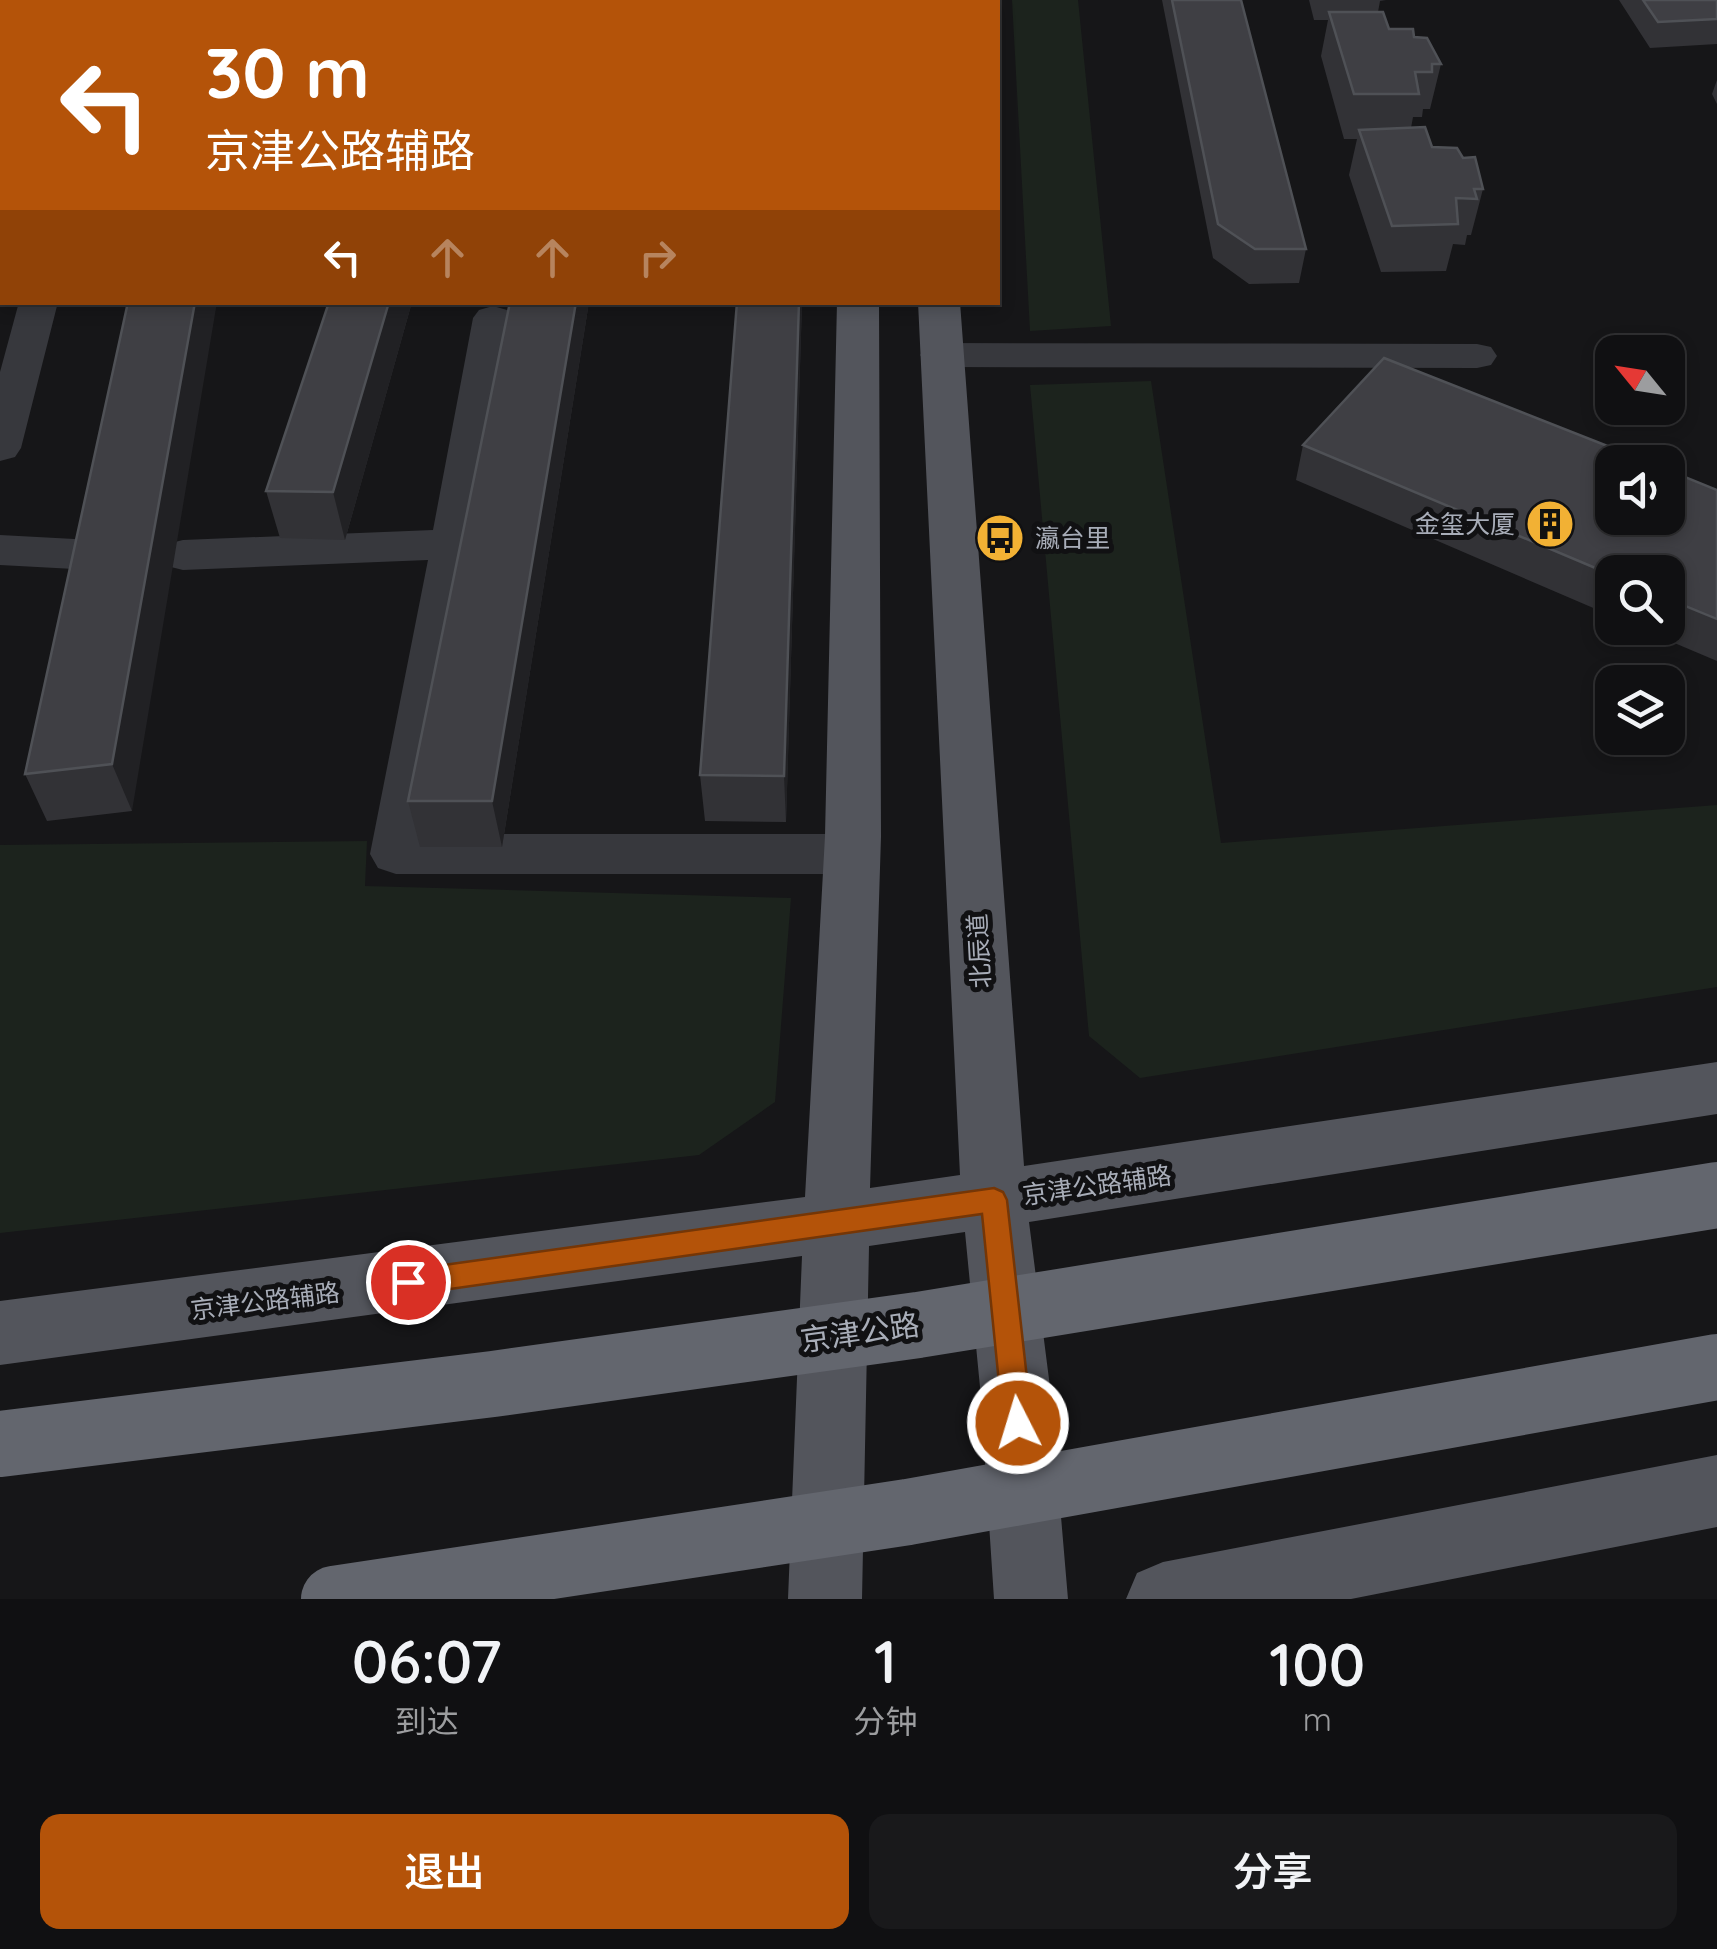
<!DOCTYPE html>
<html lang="zh">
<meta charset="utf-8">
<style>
body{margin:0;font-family:Quicksand,"Noto Sans SC",sans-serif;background:#19191b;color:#f1f3f6;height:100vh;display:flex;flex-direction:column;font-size:38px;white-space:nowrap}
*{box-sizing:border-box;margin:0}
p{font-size:32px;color:#9c9d9f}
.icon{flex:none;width:55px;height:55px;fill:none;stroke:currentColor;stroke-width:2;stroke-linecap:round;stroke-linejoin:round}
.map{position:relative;height:1599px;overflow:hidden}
.details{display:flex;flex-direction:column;background:#101012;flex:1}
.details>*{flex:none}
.banner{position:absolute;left:0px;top:0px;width:1000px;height:305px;box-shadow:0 5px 15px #0003,0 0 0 2px #303032;background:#b45309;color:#fff;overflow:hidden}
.needle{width:65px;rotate:300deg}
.fabs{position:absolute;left:1595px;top:335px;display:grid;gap:20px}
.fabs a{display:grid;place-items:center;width:90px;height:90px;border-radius:20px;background:#101012;box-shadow:0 5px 15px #0003,0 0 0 2px #303032;font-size:50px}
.pin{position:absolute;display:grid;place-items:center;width:85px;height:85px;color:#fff;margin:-42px;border:5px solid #fff;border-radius:50%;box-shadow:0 2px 10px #0007}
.me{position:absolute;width:110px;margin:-55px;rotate:355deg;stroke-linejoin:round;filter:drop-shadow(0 0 8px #0008)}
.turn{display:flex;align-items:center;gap:35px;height:210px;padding:0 40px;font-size:45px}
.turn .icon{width:130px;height:130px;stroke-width:2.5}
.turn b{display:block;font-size:70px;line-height:85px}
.lanes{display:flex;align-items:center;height:95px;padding:0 40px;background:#0003;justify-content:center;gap:50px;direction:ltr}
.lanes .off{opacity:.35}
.eta{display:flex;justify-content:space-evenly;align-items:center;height:170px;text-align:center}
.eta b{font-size:60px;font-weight:600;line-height:70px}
.primary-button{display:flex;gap:20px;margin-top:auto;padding:20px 40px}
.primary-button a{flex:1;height:115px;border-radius:20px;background:#b45309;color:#fff;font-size:40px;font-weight:600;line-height:115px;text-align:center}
.primary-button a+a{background:#19191b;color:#f1f3f6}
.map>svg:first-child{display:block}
</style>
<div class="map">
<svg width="1717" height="1599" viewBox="0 0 1717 1599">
<rect width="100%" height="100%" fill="#161618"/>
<path fill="#1c231d" d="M 1012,0 L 1078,0 L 1111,326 L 1030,331 Z
M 1151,381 L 1221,843 L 1717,805 L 1717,987 L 1140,1078 L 1089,1036 L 1030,385 Z
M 367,841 L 365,886 L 791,898 L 775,1102 L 699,1155 L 0,1233 L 0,845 Z"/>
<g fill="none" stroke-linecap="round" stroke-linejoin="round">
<path fill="#37383d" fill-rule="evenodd" d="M 2,140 L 2,166 L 0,167 L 0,141 Z
M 19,302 L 58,302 L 21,448 L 15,457 L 0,461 L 0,372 Z
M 493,306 L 507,310 L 513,318 L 425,834 L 852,834 L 870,840 L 878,854 L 870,868 L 852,874 L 396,874 L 378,868 L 370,854 L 428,560 L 183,570 L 167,566 L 161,555 L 167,544 L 183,540 L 433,530 L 473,318 L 479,310 Z
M 940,343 L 1477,344 L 1491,347 L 1497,356 L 1491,365 L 1477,368 L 940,367 L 926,364 L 920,355 L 926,346 Z
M 0,535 L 93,540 L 109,544 L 115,555 L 109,566 L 93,570 L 0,565 Z"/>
<path fill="#53555c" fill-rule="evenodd" d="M 843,0 L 879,0 L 879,2 L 844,2 Z
M 914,0 L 950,0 L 950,2 L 915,2 Z
M 837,302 L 879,302 L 881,836 L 870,1188 L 960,1175 L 918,302 L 960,302 L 1024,1166 L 1717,1062 L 1717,1114 L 1029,1222 L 1050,1387 L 1068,1599 L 994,1599 L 980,1387 L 965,1232 L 869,1246 L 862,1599 L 788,1599 L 802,1256 L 0,1365 L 0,1301 L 805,1197 L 825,836 Z
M 1717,1455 L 1717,1527 L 1351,1599 L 1126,1599 L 1137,1573 L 1163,1562 Z"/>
<path stroke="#63666e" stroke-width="66" d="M 0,1444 L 493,1384 L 918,1325 L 1717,1195
M 334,1599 L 908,1512 L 1717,1367"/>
</g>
<path fill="#323236" d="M 1162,0 L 1241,0 L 1306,249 L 1299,283 L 1249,284 L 1213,258 Z
M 1309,0 L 1386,0 L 1380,1 L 1378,12 L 1389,29 L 1414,37 L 1441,64 L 1430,109 L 1423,109 L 1422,117 L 1413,117 L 1411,128 L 1432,147 L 1483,189 L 1471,235 L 1467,235 L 1465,245 L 1453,244 L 1446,271 L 1381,272 L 1349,175 L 1357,139 L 1344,139 L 1321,56 L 1328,20 L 1314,20 Z
M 1619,0 L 1717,0 L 1717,44 L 1650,48 Z
M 1717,80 L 1717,104 L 1712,94 Z
M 128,302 L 132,811 L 47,821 L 25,774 Z
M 329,302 L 412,302 L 345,540 L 280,538 L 266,491 Z
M 589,302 L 502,847 L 420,847 L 408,801 Z
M 737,302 L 802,302 L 786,822 L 705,821 L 700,775 Z
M 1303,445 L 1717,490 L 1717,661 L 1639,628 L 1668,628 L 1668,572 L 1612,572 L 1612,616 L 1296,480 Z"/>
<path fill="#212124" d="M 16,0 L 37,0 L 36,2 L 15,2 Z
M 2,28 L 2,71 L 0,76 L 0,33 Z
M 195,302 L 217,302 L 132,811 L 112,764 Z
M 389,302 L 412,302 L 345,540 L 333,492 Z
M 576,302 L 589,302 L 502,847 L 492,801 Z
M 799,302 L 802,302 L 786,822 L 784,776 Z"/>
<path fill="#3f3f44" stroke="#4f5156" stroke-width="2.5" d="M 0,0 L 16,0 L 15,2 L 2,2 L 2,28 L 0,33 Z
M 570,0 L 647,0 L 647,2 L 569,2 Z
M 1172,0 L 1241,0 L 1306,249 L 1255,249 L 1218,224 Z
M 1643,0 L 1717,0 L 1717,19 L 1658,22 Z
M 1329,12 L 1383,12 L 1389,29 L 1413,29 L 1414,37 L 1427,38 L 1441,64 L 1432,64 L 1432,72 L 1415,72 L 1419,94 L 1354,94 Z
M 1425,127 L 1432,147 L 1457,148 L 1463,158 L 1475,157 L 1483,189 L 1474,189 L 1477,199 L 1456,198 L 1458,224 L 1392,226 L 1359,130 Z
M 128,302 L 195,302 L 112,764 L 25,774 Z
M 329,302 L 389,302 L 333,492 L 266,491 Z
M 510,302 L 576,302 L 492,801 L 408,801 Z
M 737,302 L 799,302 L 784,776 L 700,775 Z
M 1384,358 L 1648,462 L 1612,462 L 1612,518 L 1668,518 L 1668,470 L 1717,490 L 1717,619 L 1668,599 L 1668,572 L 1612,572 L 1612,575 L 1303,445 Z"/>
<path fill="#b45309" stroke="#753606" stroke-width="2.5" d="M 994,1188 L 1003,1192 L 1007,1200 L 1032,1423 L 1028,1433 L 1018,1437 L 1007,1433 L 1003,1423 L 982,1214 L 408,1295 L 398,1291 L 394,1282 L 398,1273 L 408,1270 Z"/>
<defs>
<g id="building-disc" transform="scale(2.5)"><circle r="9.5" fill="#f2b134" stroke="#111113"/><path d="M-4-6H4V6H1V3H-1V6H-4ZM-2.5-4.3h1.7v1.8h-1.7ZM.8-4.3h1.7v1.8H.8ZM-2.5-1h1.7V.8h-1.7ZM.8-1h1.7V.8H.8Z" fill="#111"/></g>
<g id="bus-disc" transform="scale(2.5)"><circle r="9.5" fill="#f2b134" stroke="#111113"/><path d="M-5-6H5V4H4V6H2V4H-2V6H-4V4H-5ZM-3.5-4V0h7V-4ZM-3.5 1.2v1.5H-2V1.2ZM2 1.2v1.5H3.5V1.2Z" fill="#111"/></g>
</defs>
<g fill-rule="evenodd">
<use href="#building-disc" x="1550" y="524"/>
<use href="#bus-disc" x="1000" y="538"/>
</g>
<g text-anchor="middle" stroke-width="10" stroke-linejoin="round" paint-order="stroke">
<g font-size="25" fill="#a8adb8" stroke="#111113" text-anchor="end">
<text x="1515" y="533">金玺大厦</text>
<text x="1035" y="547" text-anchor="start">瀛台里</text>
</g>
<g font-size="25" fill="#a8adb8" stroke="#111113">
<text transform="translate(979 951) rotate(-93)" y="9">北辰道</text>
<text transform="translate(1097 1185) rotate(-8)" y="9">京津公路辅路</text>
<text transform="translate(265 1301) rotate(-7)" y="9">京津公路辅路</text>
</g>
<g font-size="30" fill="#a8adb8" stroke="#111113">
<text transform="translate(860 1333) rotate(-8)" y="10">京津公路</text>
</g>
</g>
</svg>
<div class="fabs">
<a><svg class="needle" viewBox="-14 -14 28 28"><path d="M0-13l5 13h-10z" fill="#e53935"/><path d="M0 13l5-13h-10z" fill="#9c9d9f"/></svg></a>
<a><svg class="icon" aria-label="sound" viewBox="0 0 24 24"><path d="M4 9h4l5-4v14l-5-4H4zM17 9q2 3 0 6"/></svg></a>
<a><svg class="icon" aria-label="search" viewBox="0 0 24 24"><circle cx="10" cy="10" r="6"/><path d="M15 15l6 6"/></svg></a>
<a><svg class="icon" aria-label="layers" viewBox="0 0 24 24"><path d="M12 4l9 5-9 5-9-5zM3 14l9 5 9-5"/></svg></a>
</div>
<div class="pin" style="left:408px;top:1282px;background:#d93025"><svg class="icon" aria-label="arrive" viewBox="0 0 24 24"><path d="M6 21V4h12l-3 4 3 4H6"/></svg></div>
<svg class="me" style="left:1018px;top:1423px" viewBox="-20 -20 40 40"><circle r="17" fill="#b45309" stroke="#fff" stroke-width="3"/><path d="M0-11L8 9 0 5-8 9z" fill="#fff"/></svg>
<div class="banner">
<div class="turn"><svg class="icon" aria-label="left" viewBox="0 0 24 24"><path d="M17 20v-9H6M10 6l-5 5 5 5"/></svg><div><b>30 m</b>京津公路辅路</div></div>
<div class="lanes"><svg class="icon" aria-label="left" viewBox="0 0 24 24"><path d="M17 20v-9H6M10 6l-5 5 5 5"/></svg><svg class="icon off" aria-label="ahead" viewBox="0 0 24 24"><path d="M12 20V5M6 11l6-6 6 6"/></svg><svg class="icon off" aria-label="ahead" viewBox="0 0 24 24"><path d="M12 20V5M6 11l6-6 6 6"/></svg><svg class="icon off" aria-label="right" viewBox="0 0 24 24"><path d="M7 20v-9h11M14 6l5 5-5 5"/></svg></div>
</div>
</div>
<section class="details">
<div class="eta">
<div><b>06:07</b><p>到达</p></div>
<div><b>1</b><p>分钟</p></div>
<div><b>100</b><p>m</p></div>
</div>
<div class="primary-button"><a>退出</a><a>分享</a></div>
</section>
